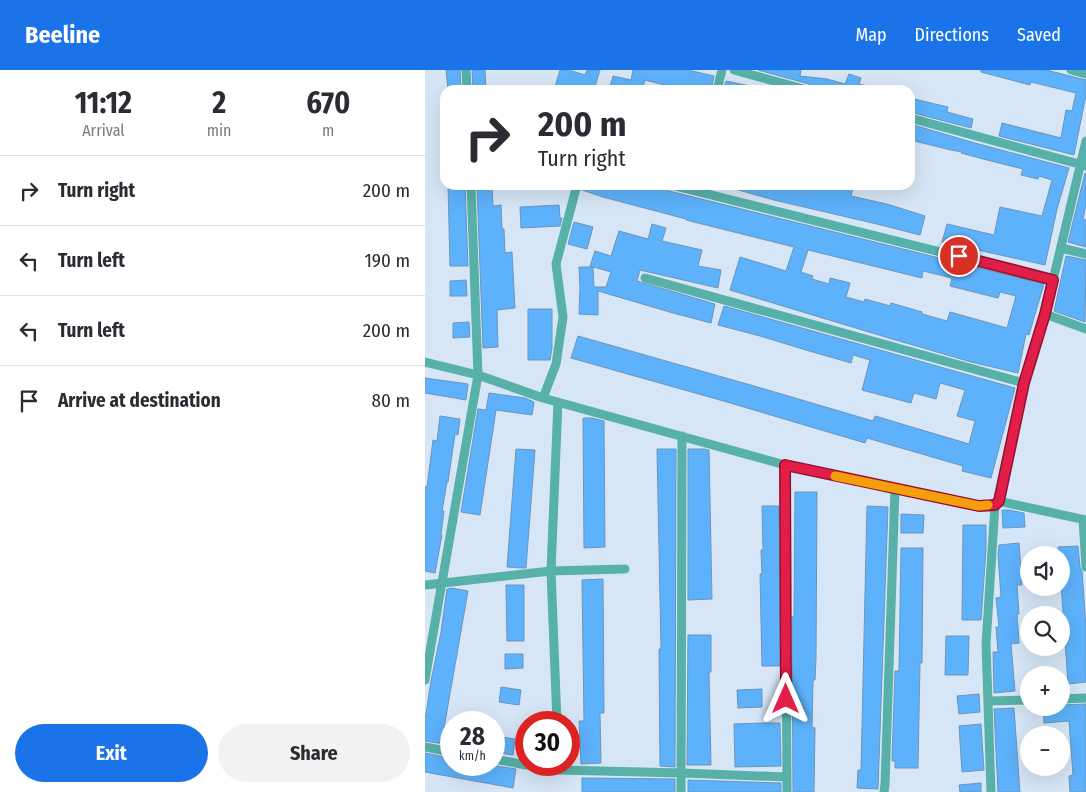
<!DOCTYPE html>
<meta charset="utf-8">
<style>
body{margin:0;font-family:"Fira Sans Condensed",sans-serif;background:#f2f2f3;color:#2b2b33;height:100vh;display:flex;flex-direction:column;font-size:19px;white-space:nowrap}
*{box-sizing:border-box;margin:0}
p{font-size:16px;color:#7c7c81}
.icon{flex:none;width:28px;height:28px;fill:none;stroke:currentColor;stroke-width:2;stroke-linecap:round;stroke-linejoin:round}
.map{position:relative;flex:1;overflow:hidden}
.sheet{display:flex;flex-direction:column;background:#fff;width:425px}
.sheet>*{flex:none}
.guide{position:absolute;left:15px;top:15px;width:475px;height:105px;border-radius:15px;box-shadow:0 5px 20px #0002;background:#fff;color:#2b2b33;overflow:hidden}
.fabs{position:absolute;left:595px;top:476px;display:grid;gap:10px}
.fabs a{display:grid;place-items:center;width:50px;height:50px;border-radius:50%;background:#fff;box-shadow:0 5px 20px #0002;font-size:25px}
.speed{position:absolute;left:15px;top:641px;display:flex;gap:10px;font-size:25px;font-weight:700;text-align:center}
.speed>*{display:grid;place-content:center;width:65px;height:65px;border-radius:50%;background:#fff;box-shadow:0 5px 20px #0002;line-height:1}
.speed small{font-size:12px;font-weight:400}
.speed .limit{border:8px solid #d22;background:#fff;color:#111}
.pin{position:absolute;display:grid;place-items:center;width:42px;height:42px;color:#fff;margin:-21px;border:2px solid #fff;border-radius:50%;box-shadow:0 1px 5px #0007}
.me{position:absolute;width:55px;margin:-28px;rotate:0deg;stroke-linejoin:round;filter:drop-shadow(0 0 4px #0008)}
.turn{display:flex;align-items:center;gap:18px;height:105px;padding:0 15px;font-size:22px}
.turn .icon{width:65px;height:65px;stroke-width:2.5}
.turn b{display:block;font-size:35px;line-height:42px}
.eta{display:flex;justify-content:space-evenly;align-items:center;height:85px;text-align:center}
.eta b{font-size:30px;font-weight:700;line-height:35px}
.primary-button{display:flex;gap:10px;margin-top:auto;padding:10px 15px}
.primary-button a{flex:1;height:58px;border-radius:30px;background:#1a73e8;color:#fff;font-size:20px;font-weight:700;line-height:58px;text-align:center}
.primary-button a+a{background:#f2f2f3;color:#2b2b33}
ul{padding:0;list-style:none}
li{display:flex;align-items:center;gap:15px;height:70px;padding:0 15px;border-top:1px solid #e1e1e2}
li div{flex:1}
li b{display:block;font-size:19px}
li em{font-style:normal}
header{display:flex;align-items:center;gap:30px;box-sizing:border-box;height:70px;padding:0 25px;background:#1a73e8;color:#fff}
header strong{font-size:24px}
nav{display:flex;gap:28px;margin-inline-start:auto;font-size:18px}
main{display:flex;flex:1;min-height:0}
.map>svg:first-child{display:block}
</style>
<header>
<strong>Beeline</strong>
<nav><a>Map</a><a>Directions</a><a>Saved</a></nav>
</header>
<main>
<section class="sheet">
<div class="eta">
<div><b>11:12</b><p>Arrival</p></div>
<div><b>2</b><p>min</p></div>
<div><b>670</b><p>m</p></div>
</div>
<ul>
<li><svg class="icon" aria-label="right" viewBox="0 0 24 24"><path d="M7 20v-9h11M14 6l5 5-5 5"/></svg><div><b>Turn right</b></div><em>200 m</em></li>
<li><svg class="icon" aria-label="left" viewBox="0 0 24 24"><path d="M17 20v-9H6M10 6l-5 5 5 5"/></svg><div><b>Turn left</b></div><em>190 m</em></li>
<li><svg class="icon" aria-label="left" viewBox="0 0 24 24"><path d="M17 20v-9H6M10 6l-5 5 5 5"/></svg><div><b>Turn left</b></div><em>200 m</em></li>
<li><svg class="icon" aria-label="arrive" viewBox="0 0 24 24"><path d="M6 21V4h12l-3 4 3 4H6"/></svg><div><b>Arrive at destination</b></div><em>80 m</em></li>
</ul>
<div class="primary-button"><a>Exit</a><a>Share</a></div>
</section>
<div class="map">
<svg width="661" height="722" viewBox="0 0 661 722">
<rect width="100%" height="100%" fill="#d6e6f6"/>
<path fill="#5db2fb" stroke="#6d94b9" fill-rule="evenodd" d="M 21,0 L 35,0 L 36,20 L 23,20 Z
M 47,0 L 60,0 L 61,20 L 48,20 Z
M 135,0 L 144,0 L 160,5 L 162,0 L 175,0 L 169,20 L 129,20 Z
M 208,0 L 263,0 L 289,6 L 286,20 L 259,20 L 220,10 L 217,20 L 184,20 L 188,6 L 206,10 Z
M 333,0 L 376,0 L 375,6 L 402,9 L 420,14 L 424,4 L 436,8 L 434,14 L 450,18 L 450,20 L 388,20 L 387,16 L 384,14 Z
M 556,0 L 621,0 L 661,10 L 661,25 L 649,85 L 574,66 L 577,53 L 636,68 L 641,40 L 647,41 L 651,23 L 606,12 L 605,15 L 556,2 Z
M 301,11 L 330,17 L 330,20 L 298,20 Z
M 485,28 L 523,37 L 522,42 L 548,49 L 546,58 L 485,42 Z
M 485,54 L 550,73 L 644,98 L 632,139 L 620,195 L 517,172 L 522,154 L 569,165 L 575,137 L 617,146 L 627,110 L 614,106 L 613,109 L 596,105 L 598,99 L 558,89 L 536,83 L 537,82 L 526,80 L 485,70 Z
M 660,103 L 661,104 L 661,135 L 658,149 L 661,150 L 661,177 L 643,172 Z
M 23,115 L 40,115 L 43,196 L 25,196 Z
M 52,115 L 67,115 L 68,136 L 76,135 L 77,159 L 79,159 L 80,183 L 87,182 L 90,238 L 72,240 L 73,277 L 58,278 Z
M 158,115 L 226,115 L 241,119 L 244,121 L 619,214 L 604,265 L 601,264 L 593,303 L 546,292 L 457,266 L 305,220 L 315,187 L 361,201 L 369,177 L 261,150 L 261,149 L 178,127 L 157,120 ZM 383,180 L 497,208 L 498,201 L 527,208 L 525,216 L 573,228 L 575,222 L 591,226 L 582,258 L 525,242 L 522,251 L 497,244 L 497,242 L 466,233 L 465,236 L 440,229 L 439,232 L 421,227 L 425,213 L 405,208 L 404,214 L 387,209 L 388,206 L 376,202 Z
M 303,115 L 389,115 L 408,119 L 409,115 L 429,115 L 426,126 L 462,134 L 500,146 L 495,165 L 456,155 L 349,130 L 303,117 Z
M 134,135 L 135,148 L 137,148 L 135,156 L 96,158 L 95,137 Z
M 149,152 L 168,157 L 162,179 L 143,174 Z
M 227,154 L 241,158 L 237,171 L 277,180 L 273,196 L 296,200 L 293,218 L 215,200 L 212,211 L 290,234 L 286,253 L 248,243 L 173,221 L 173,245 L 154,244 L 155,218 L 154,197 L 168,197 L 169,217 L 181,217 L 186,202 L 165,196 L 170,181 L 186,186 L 194,161 L 223,169 Z
M 641,186 L 661,190 L 660,252 L 629,241 Z
M 41,210 L 42,226 L 25,226 L 25,211 Z
M 299,236 L 590,318 L 566,408 L 537,401 L 538,396 L 442,368 L 440,373 L 302,332 L 146,288 L 153,266 L 336,318 L 448,351 L 450,346 L 544,374 L 550,351 L 532,346 L 540,320 L 515,313 L 511,329 L 489,323 L 486,333 L 437,320 L 445,290 L 428,285 L 426,293 L 381,280 L 335,266 L 293,255 Z
M 103,239 L 127,239 L 127,278 L 125,290 L 103,290 Z
M 44,252 L 45,267 L 28,268 L 28,253 Z
M 0,308 L 43,314 L 41,330 L 0,323 Z
M 64,323 L 100,328 L 109,332 L 107,345 L 71,340 L 55,445 L 36,442 L 53,339 L 61,340 Z
M 15,346 L 35,349 L 33,365 L 30,364 L 23,412 L 22,412 L 17,441 L 19,441 L 16,465 L 17,465 L 10,503 L 0,501 L 0,417 L 2,417 L 8,370 L 12,371 Z
M 158,348 L 167,348 L 179,351 L 180,477 L 159,478 Z
M 91,379 L 110,380 L 101,498 L 97,498 L 82,497 Z
M 232,379 L 251,379 L 250,697 L 235,696 L 234,579 L 236,579 Z
M 263,379 L 279,379 L 284,380 L 287,529 L 263,530 Z
M 370,422 L 392,422 L 391,588 L 390,610 L 388,610 L 387,657 L 390,658 L 389,722 L 368,722 L 367,547 L 369,547 Z
M 337,436 L 354,436 L 355,596 L 337,596 L 335,504 L 337,504 L 336,480 L 338,480 Z
M 442,436 L 463,437 L 453,719 L 432,718 L 433,700 L 436,700 Z
M 577,440 L 584,440 L 599,443 L 600,457 L 578,458 Z
M 476,444 L 499,445 L 498,463 L 476,463 Z
M 538,455 L 561,455 L 561,480 L 556,550 L 537,550 Z
M 594,473 L 597,515 L 592,515 L 594,544 L 592,544 L 594,573 L 586,574 L 590,621 L 569,623 L 568,582 L 573,582 L 571,557 L 574,557 L 571,528 L 576,527 L 573,485 L 574,475 Z
M 653,476 L 655,497 L 657,501 L 661,557 L 661,612 L 643,614 L 636,514 L 636,485 L 634,485 L 633,477 Z
M 476,478 L 498,478 L 497,593 L 495,593 L 493,698 L 470,698 L 470,691 L 467,691 L 470,601 L 474,601 Z
M 178,509 L 179,643 L 175,643 L 176,693 L 156,694 L 154,651 L 159,651 L 157,510 Z
M 81,515 L 99,515 L 99,571 L 82,571 Z
M 26,518 L 43,521 L 19,658 L 26,659 L 26,675 L 0,671 L 0,650 L 6,611 L 16,562 L 22,519 Z
M 263,565 L 286,565 L 286,602 L 284,602 L 286,695 L 262,695 Z
M 521,566 L 544,566 L 543,605 L 520,605 Z
M 80,584 L 98,584 L 98,598 L 80,599 Z
M 76,617 L 96,620 L 94,635 L 74,632 Z
M 337,619 L 337,637 L 313,638 L 312,620 Z
M 554,624 L 555,642 L 534,644 L 532,626 Z
M 661,634 L 661,722 L 645,722 L 644,706 L 648,705 L 644,651 L 619,653 L 618,638 L 636,638 L 636,635 Z
M 589,638 L 595,722 L 573,722 L 569,639 Z
M 337,653 L 355,653 L 356,696 L 310,697 L 309,654 Z
M 556,654 L 559,700 L 537,702 L 534,656 Z
M 70,666 L 90,669 L 88,685 L 69,682 Z
M 0,683 L 25,688 L 23,695 L 65,695 L 91,699 L 88,718 L 0,702 Z
M 157,708 L 250,709 L 250,722 L 157,722 Z
M 263,710 L 356,713 L 356,722 L 263,722 Z
M 556,713 L 556,722 L 535,722 L 534,715 Z"/>
<g fill="none" stroke-linecap="round" stroke-linejoin="round">
<path stroke="#57b1a8" stroke-width="9" d="M 41,0 L 42,20
M 309,0 L 382,20
M 646,0 L 661,4
M 292,20 L 297,0
M 485,48 L 661,96
M 246,115 L 628,210
M 636,178 L 661,184
M 220,208 L 599,313
M 620,244 L 661,259
M 0,292 L 53,305 L 118,328 L 360,395 L 554,436 L 570,435 L 573,431 L 599,313 L 620,244 L 661,71
M 118,328 L 131,294 L 138,247 L 131,194 L 152,115
M 360,395 L 362,722
M 573,431 L 661,450
M 658,450 L 661,497
M 0,515 L 126,501 L 200,499
M 0,610 L 53,305 L 46,115
M 636,629 L 661,628
M 563,631 L 604,630
M 132,652 L 126,501 L 133,332
M 0,677 L 26,682
M 69,689 L 101,695
M 103,695 L 134,700 L 257,703 L 361,707
M 256,722 L 257,366
M 459,722 L 460,715 L 470,419
M 566,722 L 561,574 L 570,435"/>
</g>
<g fill="none" stroke-linecap="round" stroke-linejoin="round">
<g stroke="#92132f" stroke-width="12">
<path id="route" d="M 361,629 L 360,395 L 554,436 L 570,435 L 574,431 L 599,313 L 620,244 L 628,210 L 534,186"/>
</g>
<use href="#route" stroke="#e11d48" stroke-width="9"/>
<path stroke="#f59e0b" stroke-width="9" d="M 410,406 L 554,436 L 563,435"/>
</g>
</svg>
<div class="fabs">
<a><svg class="icon" aria-label="sound" viewBox="0 0 24 24"><path d="M4 9h4l5-4v14l-5-4H4zM17 9q2 3 0 6"/></svg></a>
<a><svg class="icon" aria-label="search" viewBox="0 0 24 24"><circle cx="10" cy="10" r="6"/><path d="M15 15l6 6"/></svg></a>
<a>+</a>
<a>−</a>
</div>
<div class="speed"><div>28<small>km/h</small></div><div class="limit">30</div></div>
<div class="pin" style="left:534px;top:186px;background:#d93025"><svg class="icon" aria-label="arrive" viewBox="0 0 24 24"><path d="M6 21V4h12l-3 4 3 4H6"/></svg></div>
<svg class="me" style="left:361px;top:629px" viewBox="-20 -20 40 40"><path d="M0-17L14 15 0 8-14 15z" fill="#e11d48" stroke="#fff" stroke-width="4"/></svg>
<div class="guide">
<div class="turn"><svg class="icon" aria-label="right" viewBox="0 0 24 24"><path d="M7 20v-9h11M14 6l5 5-5 5"/></svg><div><b>200 m</b>Turn right</div></div>
</div>
</div>
</main>
